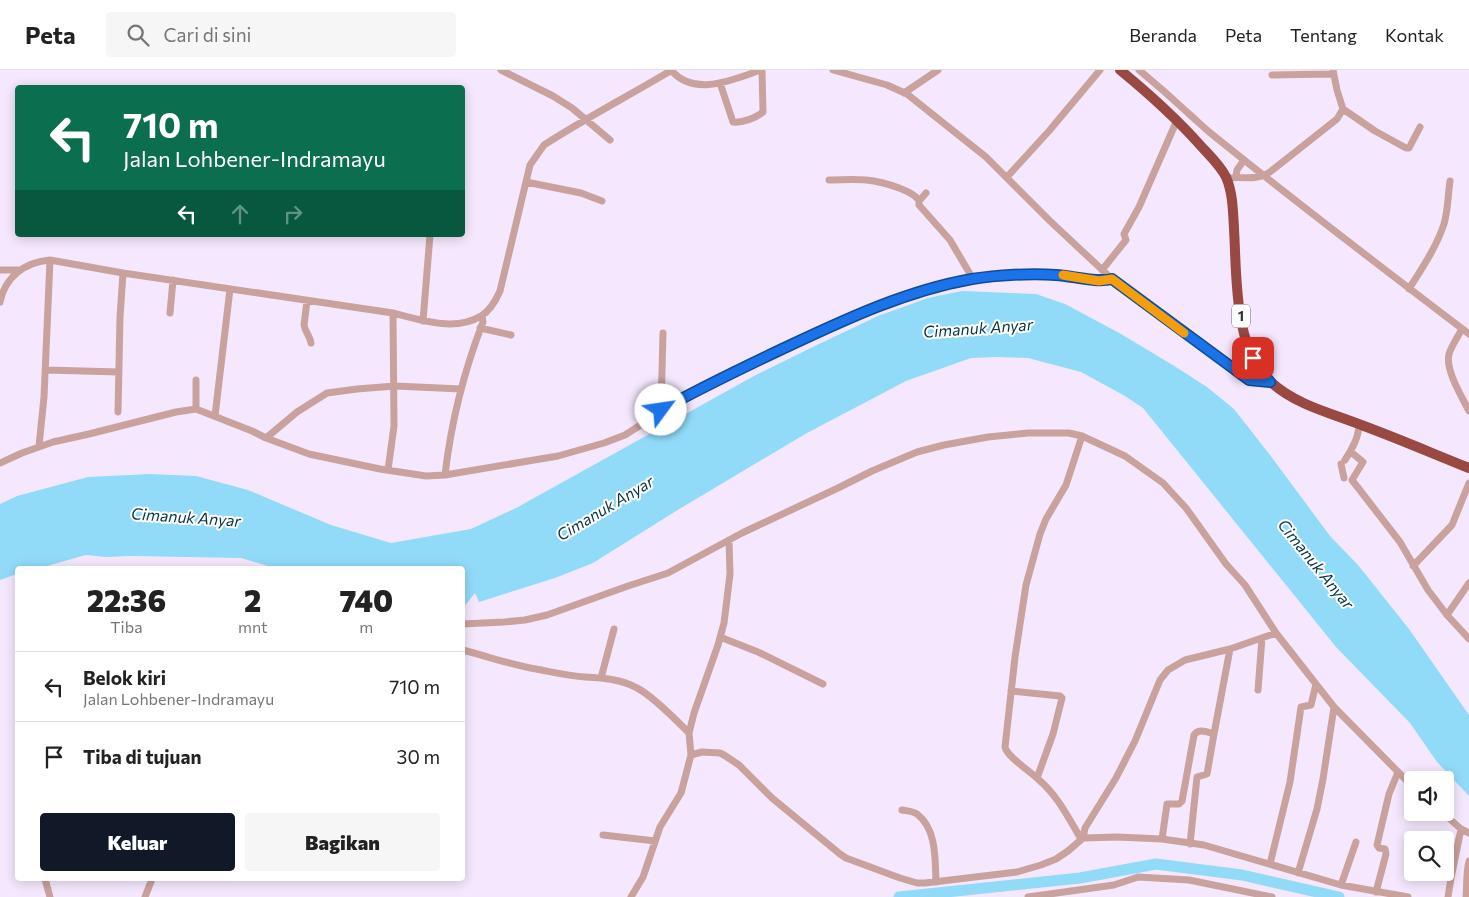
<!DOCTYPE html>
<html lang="id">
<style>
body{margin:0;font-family:Commissioner,sans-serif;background:#f6f6f6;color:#222;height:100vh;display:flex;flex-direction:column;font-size:19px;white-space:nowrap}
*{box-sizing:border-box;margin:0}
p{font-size:16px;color:#767676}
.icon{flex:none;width:28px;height:28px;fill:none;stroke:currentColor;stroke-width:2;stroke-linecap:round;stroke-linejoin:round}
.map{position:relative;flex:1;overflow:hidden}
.side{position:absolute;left:15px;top:496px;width:450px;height:315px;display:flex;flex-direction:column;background:#fff;border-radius:5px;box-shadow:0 2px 12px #0003}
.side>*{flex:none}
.banner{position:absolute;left:15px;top:15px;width:450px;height:152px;border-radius:5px;box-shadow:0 2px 12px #0003;background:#0b6e4f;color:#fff;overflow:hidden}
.buttons{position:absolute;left:1404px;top:701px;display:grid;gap:10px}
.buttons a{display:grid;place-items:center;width:50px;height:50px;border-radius:5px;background:#fff;box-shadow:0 2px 12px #0003;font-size:25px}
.pin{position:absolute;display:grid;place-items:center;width:42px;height:42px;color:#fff;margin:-21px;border-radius:10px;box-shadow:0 2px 8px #0006}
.me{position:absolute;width:55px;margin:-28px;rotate:59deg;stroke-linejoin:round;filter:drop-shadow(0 0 4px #0008)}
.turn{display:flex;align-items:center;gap:18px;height:105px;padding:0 25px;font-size:22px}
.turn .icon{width:65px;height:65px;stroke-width:2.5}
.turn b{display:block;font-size:35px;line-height:42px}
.lanes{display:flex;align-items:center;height:48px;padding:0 25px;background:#0003;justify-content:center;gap:25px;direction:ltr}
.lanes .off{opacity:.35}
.eta{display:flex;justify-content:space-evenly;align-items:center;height:85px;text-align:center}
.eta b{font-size:30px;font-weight:800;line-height:35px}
.primary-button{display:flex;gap:10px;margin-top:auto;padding:10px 25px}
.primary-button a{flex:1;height:58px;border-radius:5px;background:#111827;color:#fff;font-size:20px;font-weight:800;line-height:58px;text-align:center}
.primary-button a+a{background:#f6f6f6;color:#222}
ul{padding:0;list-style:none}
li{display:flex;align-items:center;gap:15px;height:70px;padding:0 25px;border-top:1px solid #e0e0e0}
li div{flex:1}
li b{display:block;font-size:19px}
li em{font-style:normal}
header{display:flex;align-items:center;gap:30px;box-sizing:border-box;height:70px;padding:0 25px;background:#fff;border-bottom:1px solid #e0e0e0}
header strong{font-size:24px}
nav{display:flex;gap:28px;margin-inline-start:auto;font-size:18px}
.search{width:350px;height:45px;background:#f6f6f6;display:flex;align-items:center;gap:12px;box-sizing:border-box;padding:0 18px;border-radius:5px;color:#767676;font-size:19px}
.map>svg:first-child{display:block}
</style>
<header>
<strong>Peta</strong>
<div class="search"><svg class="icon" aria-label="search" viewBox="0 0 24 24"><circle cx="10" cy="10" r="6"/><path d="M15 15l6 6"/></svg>Cari di sini</div>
<nav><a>Beranda</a><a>Peta</a><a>Tentang</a><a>Kontak</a></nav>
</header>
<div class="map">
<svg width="1469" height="827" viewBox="0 0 1469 827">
<rect width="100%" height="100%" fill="#f5e8fe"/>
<path fill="#91dbf9" d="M 962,221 L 1036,224 L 1065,234 L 1121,264 L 1176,297 L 1207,317 L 1234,339 L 1270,385 L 1330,466 L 1358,495 L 1409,559 L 1469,645 L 1469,726 L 1437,692 L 1410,653 L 1336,577 L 1143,338 L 1125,326 L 1081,302 L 1028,288 L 998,287 L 971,288 L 906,311 L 807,363 L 676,441 L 593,493 L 555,508 L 479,532 L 475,523 L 463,538 L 462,499 L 278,499 L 241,488 L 131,486 L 106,487 L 86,485 L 36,499 L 18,499 L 17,504 L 0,510 L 0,434 L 17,426 L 88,407 L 150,404 L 196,406 L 248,420 L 331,455 L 391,473 L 471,459 L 516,438 L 754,306 L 819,274 L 878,246 L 928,228 Z"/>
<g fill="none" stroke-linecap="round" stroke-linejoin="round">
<path stroke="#91dbf9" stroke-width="11" d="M 899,827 L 1080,808 L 1156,794 L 1242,805 L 1339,827"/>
<path stroke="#caa29d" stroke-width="7" d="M 501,0 L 553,26 L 572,38 L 610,70
M 671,0 C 694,28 734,9 761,0
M 833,0 L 887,15 L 907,24 L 986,87 L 1050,151 L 1112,209 L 1249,310 L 1270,312
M 1139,0 C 1156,14 1172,28 1188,43 C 1195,49 1201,55 1208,61 C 1293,130 1381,197 1469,264
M 1272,5 L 1333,4
M 720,13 L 733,52 C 742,53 756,48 763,42 L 762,0
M 904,23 L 938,0
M 1343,39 L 1375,61 L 1406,78 L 1409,78 L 1420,57
M 1236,106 L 1237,100 L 1244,90
M 1007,107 L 1049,61 L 1100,0
M 1226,109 C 1239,105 1252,111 1264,105 C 1268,104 1271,101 1275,98 L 1337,49 L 1343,39 L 1337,20 L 1333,0
M 829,110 C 857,109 873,108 899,118 C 907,121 914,124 919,130
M 526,112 L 581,123 L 602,131
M 926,123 L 919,131 L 919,135 L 950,170 L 973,209
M 0,200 L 19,200
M 1102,200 L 1126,170 L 1124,164 L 1139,137 L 1177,50
M 1409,219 C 1422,198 1436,178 1444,154 C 1448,140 1448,125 1450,111
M 307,231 L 304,255 C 305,262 310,266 311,273
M 0,232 C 5,207 25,192 50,190 L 123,203 L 393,243 C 420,250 455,262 481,246 C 490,241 496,230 500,221 L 530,95 L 544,75 C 586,48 630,25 672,0
M 170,243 L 173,210
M 482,246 L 483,252 C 464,301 451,353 445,405 L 558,386 L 604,373 L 625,365 L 695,320 L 842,251 L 895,230 L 937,217 L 973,209 L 1032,205 L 1075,206 L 1099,211 L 1112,209
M 423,251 L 430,165
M 480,258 L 511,265
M 1462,259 C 1458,266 1451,277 1449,284 C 1445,300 1462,327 1469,341
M 46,300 L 119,302
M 196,339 L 196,310
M 661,340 L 663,263
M 118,342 L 120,247 L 123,203
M 215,346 L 230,219
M 266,368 L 297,342 L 327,323 L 357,319 L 395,316 L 461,319
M 39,376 L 44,327 L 50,190
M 1351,382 L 1363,392 L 1352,410 L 1400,472 L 1428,520 L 1447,545 L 1469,569
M 1345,390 C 1352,379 1359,367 1359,354
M 0,393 L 22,383 L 53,372 L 89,364 L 176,342 L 196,339 L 252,361 L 266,368 L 309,384 L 380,399 L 426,406 L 445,405
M 1341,394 L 1344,408
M 388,400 L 394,356 L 393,243
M 1413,496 L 1452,455 L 1469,413
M 1447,545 L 1469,513
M 462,554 L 504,552 L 525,550 L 547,545 L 628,516 L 668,503 L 742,463 L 838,418 L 872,401 L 917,382 L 944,375 L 988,367 L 1028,363 L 1069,363 L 1082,366 L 1125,386 L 1163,413 L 1186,438 L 1226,494 L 1245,515 L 1276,563 L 1334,637 L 1412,716
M 720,567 L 758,582 L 823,614
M 462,580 C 487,586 511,595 536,599 C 552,602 569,606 585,607 C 603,608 621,609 637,618 C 653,626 676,650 689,663
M 601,608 L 614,559
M 1258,620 L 1262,568
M 1011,621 L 1060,626 L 1062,628 L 1053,664 L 1037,708
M 691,685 L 702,682 L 720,683 L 724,685 L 739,695 L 772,728 L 840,784 L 846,788 L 900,808 L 917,813 L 925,813 L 1017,802 L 1041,795 L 1056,789 L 1068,781 L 1083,768 L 1117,767 L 1162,769 L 1204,775 L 1341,815 L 1408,827
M 902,740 C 907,741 913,741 917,744 C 937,759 935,790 936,812
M 1442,742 L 1461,759 L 1469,763
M 603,765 L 655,771
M 1083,768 L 1085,758 L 1116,708 L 1135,671 L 1160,610 L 1168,600 L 1185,590 L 1230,579 L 1276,563
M 1081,769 C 1068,747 1058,726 1038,709 C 1030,701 1007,687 1005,677 L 1015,587 L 1026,515 L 1040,464 L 1046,449 L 1066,415 L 1082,366
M 1162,769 L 1167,734 L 1179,734 L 1182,731 L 1194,665 C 1199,658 1207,662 1214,664 L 1230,579
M 1190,774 L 1197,707 L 1207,704 L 1214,664
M 1270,794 L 1290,712 L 1301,637 L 1311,635 L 1316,614
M 1298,803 L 1317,739 L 1323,709 L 1334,637
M 45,809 L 50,827
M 1341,815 L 1356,772
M 1376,822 L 1386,784 L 1385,779 L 1379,778 L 1377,775 L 1389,724 L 1398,702
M 145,827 L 152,809
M 631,827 L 643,807 L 660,757 L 681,723 L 691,685 L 689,663 L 694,643 L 718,575 L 724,553 L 730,504 L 729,470
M 1028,827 L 1114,815 L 1138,807 L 1189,810 L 1272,827
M 1448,827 L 1451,808 L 1461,759
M 1466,827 C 1467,815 1466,803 1469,791"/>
<path stroke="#974942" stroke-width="10" d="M 1120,0 C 1148,23 1175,47 1200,75 C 1209,85 1220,95 1226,107 C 1233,123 1233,142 1234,159 C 1237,207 1233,279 1272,313 C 1296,335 1334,344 1364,356 C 1399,369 1434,384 1469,398"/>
</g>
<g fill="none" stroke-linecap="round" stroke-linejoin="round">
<g stroke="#114b97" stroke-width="12">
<path id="route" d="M 661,340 C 700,318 740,299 780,280 C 842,251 904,221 972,209 C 997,205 1031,203 1056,205 C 1073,206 1096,213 1112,209 L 1249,310 L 1270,312 L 1260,300 L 1253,288"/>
</g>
<use href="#route" stroke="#1a73e8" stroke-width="9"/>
<path stroke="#f59e0b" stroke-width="9" d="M 1063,205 L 1099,211 L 1112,209 L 1184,263"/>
</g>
<g text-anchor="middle" stroke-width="4" stroke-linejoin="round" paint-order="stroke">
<rect fill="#fff" stroke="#706c73" stroke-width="1" x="1232" y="234.5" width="18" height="23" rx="4"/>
<g font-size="14" font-weight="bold" fill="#332d37">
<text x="1241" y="251">1</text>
</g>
<g font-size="16" font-style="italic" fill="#073544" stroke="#fff">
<text transform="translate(978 258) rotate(-4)" y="6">Cimanuk Anyar</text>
<text transform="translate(605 438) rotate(-31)" y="6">Cimanuk Anyar</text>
<text transform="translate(186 447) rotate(4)" y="6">Cimanuk Anyar</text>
<text transform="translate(1316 494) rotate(51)" y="6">Cimanuk Anyar</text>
</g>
</g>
</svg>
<div class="buttons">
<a><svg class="icon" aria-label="sound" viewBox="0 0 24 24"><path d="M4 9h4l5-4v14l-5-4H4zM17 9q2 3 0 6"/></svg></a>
<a><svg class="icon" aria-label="search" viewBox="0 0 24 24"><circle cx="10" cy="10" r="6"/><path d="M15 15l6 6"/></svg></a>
</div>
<div class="pin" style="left:1253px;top:288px;background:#d93025"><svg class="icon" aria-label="arrive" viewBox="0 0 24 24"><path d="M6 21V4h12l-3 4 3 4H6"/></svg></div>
<svg class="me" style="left:661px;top:340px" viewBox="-20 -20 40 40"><circle r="19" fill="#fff"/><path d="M0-13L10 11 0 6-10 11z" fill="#1a73e8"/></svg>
<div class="banner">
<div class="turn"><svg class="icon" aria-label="left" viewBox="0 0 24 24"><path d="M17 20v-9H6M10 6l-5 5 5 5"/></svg><div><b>710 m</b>Jalan Lohbener-Indramayu</div></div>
<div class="lanes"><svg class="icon" aria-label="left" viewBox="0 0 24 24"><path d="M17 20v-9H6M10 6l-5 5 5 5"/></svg><svg class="icon off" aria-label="ahead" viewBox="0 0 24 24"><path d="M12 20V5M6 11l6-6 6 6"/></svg><svg class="icon off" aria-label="right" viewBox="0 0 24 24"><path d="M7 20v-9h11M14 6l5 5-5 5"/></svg></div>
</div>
<section class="side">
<div class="eta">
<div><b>22:36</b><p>Tiba</p></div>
<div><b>2</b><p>mnt</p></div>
<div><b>740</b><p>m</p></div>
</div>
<ul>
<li><svg class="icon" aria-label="left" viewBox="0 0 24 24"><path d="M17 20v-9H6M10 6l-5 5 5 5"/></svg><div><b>Belok kiri</b><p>Jalan Lohbener-Indramayu</p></div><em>710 m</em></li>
<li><svg class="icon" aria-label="arrive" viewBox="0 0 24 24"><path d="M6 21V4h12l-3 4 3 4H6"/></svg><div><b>Tiba di tujuan</b></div><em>30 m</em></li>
</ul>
<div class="primary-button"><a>Keluar</a><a>Bagikan</a></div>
</section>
</div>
